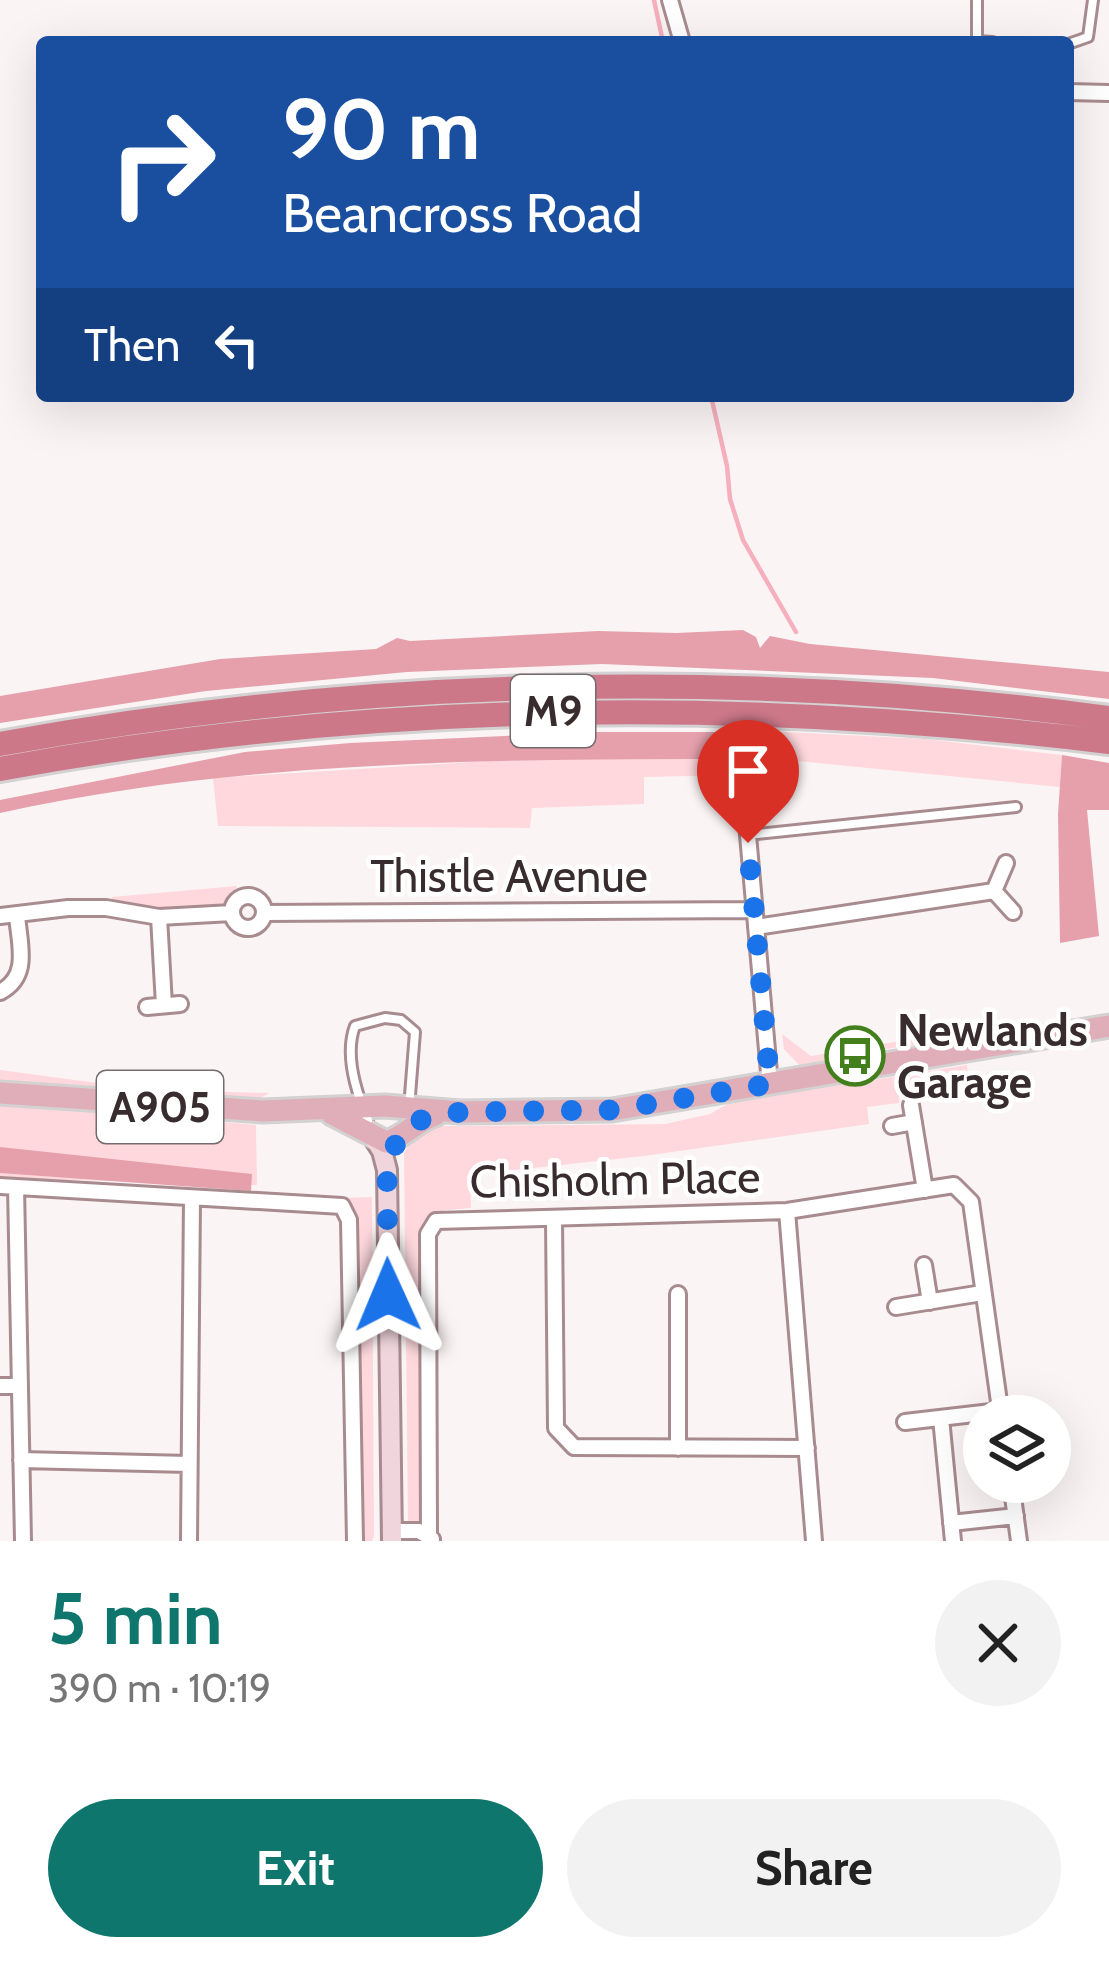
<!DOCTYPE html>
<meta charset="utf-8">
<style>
body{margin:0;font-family:Cabin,sans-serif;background:#f2f2f2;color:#222;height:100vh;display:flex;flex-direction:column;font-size:45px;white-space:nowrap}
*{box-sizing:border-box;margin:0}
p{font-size:39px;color:#767676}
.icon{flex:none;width:66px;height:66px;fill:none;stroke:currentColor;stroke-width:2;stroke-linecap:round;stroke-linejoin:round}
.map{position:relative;height:1541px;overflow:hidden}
.side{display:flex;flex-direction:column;background:#fff;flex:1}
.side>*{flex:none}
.banner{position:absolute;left:36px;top:36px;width:1038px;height:366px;border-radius:12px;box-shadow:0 12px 48px #0002;background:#1a4fa0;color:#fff;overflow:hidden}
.tools{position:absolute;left:963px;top:1395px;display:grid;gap:24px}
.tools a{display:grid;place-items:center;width:108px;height:108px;border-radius:50%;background:#fff;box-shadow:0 12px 48px #0002;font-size:60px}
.pin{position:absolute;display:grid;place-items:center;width:102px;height:102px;color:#fff;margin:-123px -51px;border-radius:50% 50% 50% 0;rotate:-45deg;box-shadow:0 0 12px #0007}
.pin .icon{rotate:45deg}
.me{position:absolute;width:132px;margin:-66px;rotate:359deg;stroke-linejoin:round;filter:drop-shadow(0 0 9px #0008)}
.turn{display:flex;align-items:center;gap:42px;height:252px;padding:0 48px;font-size:54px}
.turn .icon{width:156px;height:156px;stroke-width:2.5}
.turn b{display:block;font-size:84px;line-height:102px}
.then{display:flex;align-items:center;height:114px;padding:0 48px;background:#0003;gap:24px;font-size:45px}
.round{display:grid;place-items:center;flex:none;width:126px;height:126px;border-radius:63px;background:#f2f2f2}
.head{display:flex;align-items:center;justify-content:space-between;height:204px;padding:0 48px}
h1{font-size:72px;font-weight:800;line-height:90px;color:#0f766e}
.cta{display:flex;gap:24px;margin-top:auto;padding:24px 48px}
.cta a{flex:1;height:138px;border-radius:72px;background:#0f766e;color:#fff;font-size:48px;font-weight:800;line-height:138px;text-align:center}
.cta a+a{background:#f2f2f2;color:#222}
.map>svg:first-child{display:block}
</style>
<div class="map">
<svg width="1109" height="1541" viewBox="0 0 1109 1541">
<rect width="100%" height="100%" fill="#fbf4f5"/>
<path fill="#fed8dd" d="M 766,731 L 925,739 L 1062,755 L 1060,787 L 766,758 Z
M 537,758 L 753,759 L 754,794 L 739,794 L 738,775 L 644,777 L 644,804 L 532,808 L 530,828 L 218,826 L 213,778 Z
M 237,886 L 229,903 L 169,908 L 111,902 L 112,897 Z
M 1007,1023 L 1009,1030 C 939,1043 869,1048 801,1067 L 784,1049 L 782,1034 L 811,1056 Z
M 967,1065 L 968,1076 L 913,1084 L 913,1088 L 899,1091 L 899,1103 L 867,1107 L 869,1124 L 644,1156 L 470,1175 L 471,1208 L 446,1210 L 430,1218 L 421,1241 L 426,1515 L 420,1524 L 408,1523 L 404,1153 C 414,1136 424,1129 443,1126 L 665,1124 L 710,1114 L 731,1102 Z
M 0,1070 L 150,1090 L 269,1093 L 256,1101 L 0,1085 Z
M 0,1103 L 256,1125 L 257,1185 L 0,1178 Z
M 372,1197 L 374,1536 L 372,1541 L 361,1541 L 355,1218 L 350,1205 L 339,1198 Z"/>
<path fill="#e5a0ac" d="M 743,630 L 756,637 L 760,648 L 770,636 L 810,644 L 1109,672 L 1109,699 L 933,678 L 602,664 L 407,672 L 206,691 L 0,723 L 0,696 L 220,659 L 376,649 L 397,638 L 410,641 L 598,631 L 676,633 Z
M 591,732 L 754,732 L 753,759 C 502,759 247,759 0,813 L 0,800 L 245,752 L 350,743 Z
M 1062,755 L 1109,763 L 1109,810 L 1087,810 L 1099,936 L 1060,943 L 1058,814 Z
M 0,1147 L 252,1174 L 251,1191 L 0,1173 Z"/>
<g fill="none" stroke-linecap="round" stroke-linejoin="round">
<path stroke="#f6afbc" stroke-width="4.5" d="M 654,0 L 663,42
M 711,396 L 727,466 L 730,499 L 743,540 L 796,632"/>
<g stroke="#a88b8f" stroke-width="14">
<path id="service" d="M 977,0 L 977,42
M 977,41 L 993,42
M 1068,44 L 1088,37 L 1093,0
M 748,835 L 1016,807
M 368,1120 C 356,1092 344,1055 355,1026 L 385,1018 L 401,1020 L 415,1032 L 409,1108"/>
</g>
<g stroke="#a88b8f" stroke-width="20">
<path id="minor" d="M 670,0 L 682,42
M 1068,92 L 1109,93
M 745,801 L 770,1084
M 1006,863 L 994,891 L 1013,912
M232 912a16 16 0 1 1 32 0a16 16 0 1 1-32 0Z
M 264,913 L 755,910
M 0,916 L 68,908 L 106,908 L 159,917 L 232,913
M 159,917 L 164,1005
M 756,927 L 994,891
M 0,992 C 31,976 19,944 17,915
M 147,1007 L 180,1004
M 911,1105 L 925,1190
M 892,1126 L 914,1122
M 0,1186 L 342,1206 L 349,1220 L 355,1541
M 16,1187 L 23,1541
M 787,1211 L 814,1541
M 554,1219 L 556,1428 L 574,1447 L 807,1448
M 924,1265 L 930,1302
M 678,1294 L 678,1448
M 896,1307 L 982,1293
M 0,1386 L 20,1386
M 941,1418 L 953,1541
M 905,1422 L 1000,1411
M 21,1460 L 189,1464
M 1011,1482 L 1019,1541
M 951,1523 L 1016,1516
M 392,1531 L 419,1531 L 432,1539
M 429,1534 L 428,1234 L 436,1221 L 787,1211 L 954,1185 L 971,1202 L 1001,1416
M 189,1541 L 192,1198"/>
</g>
<g stroke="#a88b8f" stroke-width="24">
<path id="secondary" d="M 373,1137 L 382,1151 L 387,1170 L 392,1541"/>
</g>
<g stroke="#d3d1d1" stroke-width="27">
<path id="primary" d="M 0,1093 L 263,1111 L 385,1106 L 460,1112 L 612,1110 L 1109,1026
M 332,1114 L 386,1142 C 403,1138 416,1121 435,1115"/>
</g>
<g stroke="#d3d1d1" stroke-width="30">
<path id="motorway" d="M 0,744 C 366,677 741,669 1109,718
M 0,769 C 368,701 739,697 1109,742"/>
</g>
<use href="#service" stroke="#fff" stroke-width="8"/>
<use href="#minor" stroke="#fff" stroke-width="14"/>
<use href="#secondary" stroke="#f0d6dc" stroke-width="18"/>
<use href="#primary" stroke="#e0aeb8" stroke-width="21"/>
<use href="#motorway" stroke="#cc7889" stroke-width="24"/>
</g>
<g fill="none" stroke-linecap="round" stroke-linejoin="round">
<path stroke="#1a73e8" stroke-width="21" stroke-dasharray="0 37.8" d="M 388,1295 L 387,1170 L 398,1137 L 416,1121 L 460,1112 L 612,1110 L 770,1084 L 748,843"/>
</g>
<defs>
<g id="bus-ring" transform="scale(3)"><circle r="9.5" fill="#fff" stroke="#43801d" stroke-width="1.5"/><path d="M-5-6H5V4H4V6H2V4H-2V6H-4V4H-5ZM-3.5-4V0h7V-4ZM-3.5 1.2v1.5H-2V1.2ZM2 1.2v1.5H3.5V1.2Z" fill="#43801d"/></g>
</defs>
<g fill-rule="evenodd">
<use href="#bus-ring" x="855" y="1056"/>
</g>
<g text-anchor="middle" stroke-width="9" stroke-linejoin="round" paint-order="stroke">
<g fill="#fff" stroke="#746b6d" stroke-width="3">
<rect x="511" y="675" width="84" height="72" rx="9"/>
<rect x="97" y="1071" width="126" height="72" rx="9"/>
</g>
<g font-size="42" font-weight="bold" fill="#382c2e">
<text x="553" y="726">M9</text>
<text x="160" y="1122">A905</text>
</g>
<g font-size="45" fill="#382c2e" stroke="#fff">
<text x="509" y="892">Thistle Avenue</text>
<text transform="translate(615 1179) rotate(-1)" y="16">Chisholm Place</text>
</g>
<g font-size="45" font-weight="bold" fill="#382c2e" stroke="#fff" text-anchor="start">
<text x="897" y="1046">Newlands<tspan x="897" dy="52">Garage</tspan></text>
</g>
</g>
</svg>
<div class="tools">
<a><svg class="icon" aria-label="layers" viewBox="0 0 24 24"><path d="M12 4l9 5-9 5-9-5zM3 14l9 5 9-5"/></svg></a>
</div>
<div class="pin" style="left:748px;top:843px;background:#d93025"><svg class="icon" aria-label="arrive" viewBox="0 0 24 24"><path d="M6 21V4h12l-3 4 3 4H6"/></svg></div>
<svg class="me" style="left:388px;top:1295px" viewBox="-20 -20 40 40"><path d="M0-17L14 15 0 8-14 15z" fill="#1a73e8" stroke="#fff" stroke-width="4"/></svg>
<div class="banner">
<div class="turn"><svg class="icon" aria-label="right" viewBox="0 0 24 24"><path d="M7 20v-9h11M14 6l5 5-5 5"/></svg><div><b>90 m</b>Beancross Road</div></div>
<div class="then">Then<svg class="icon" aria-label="left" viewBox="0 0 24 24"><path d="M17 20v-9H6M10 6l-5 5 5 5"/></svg></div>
</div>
</div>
<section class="side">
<div class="head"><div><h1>5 min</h1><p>390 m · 10:19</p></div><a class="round"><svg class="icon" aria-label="close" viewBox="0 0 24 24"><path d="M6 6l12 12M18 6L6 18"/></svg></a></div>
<div class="cta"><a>Exit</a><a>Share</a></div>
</section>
